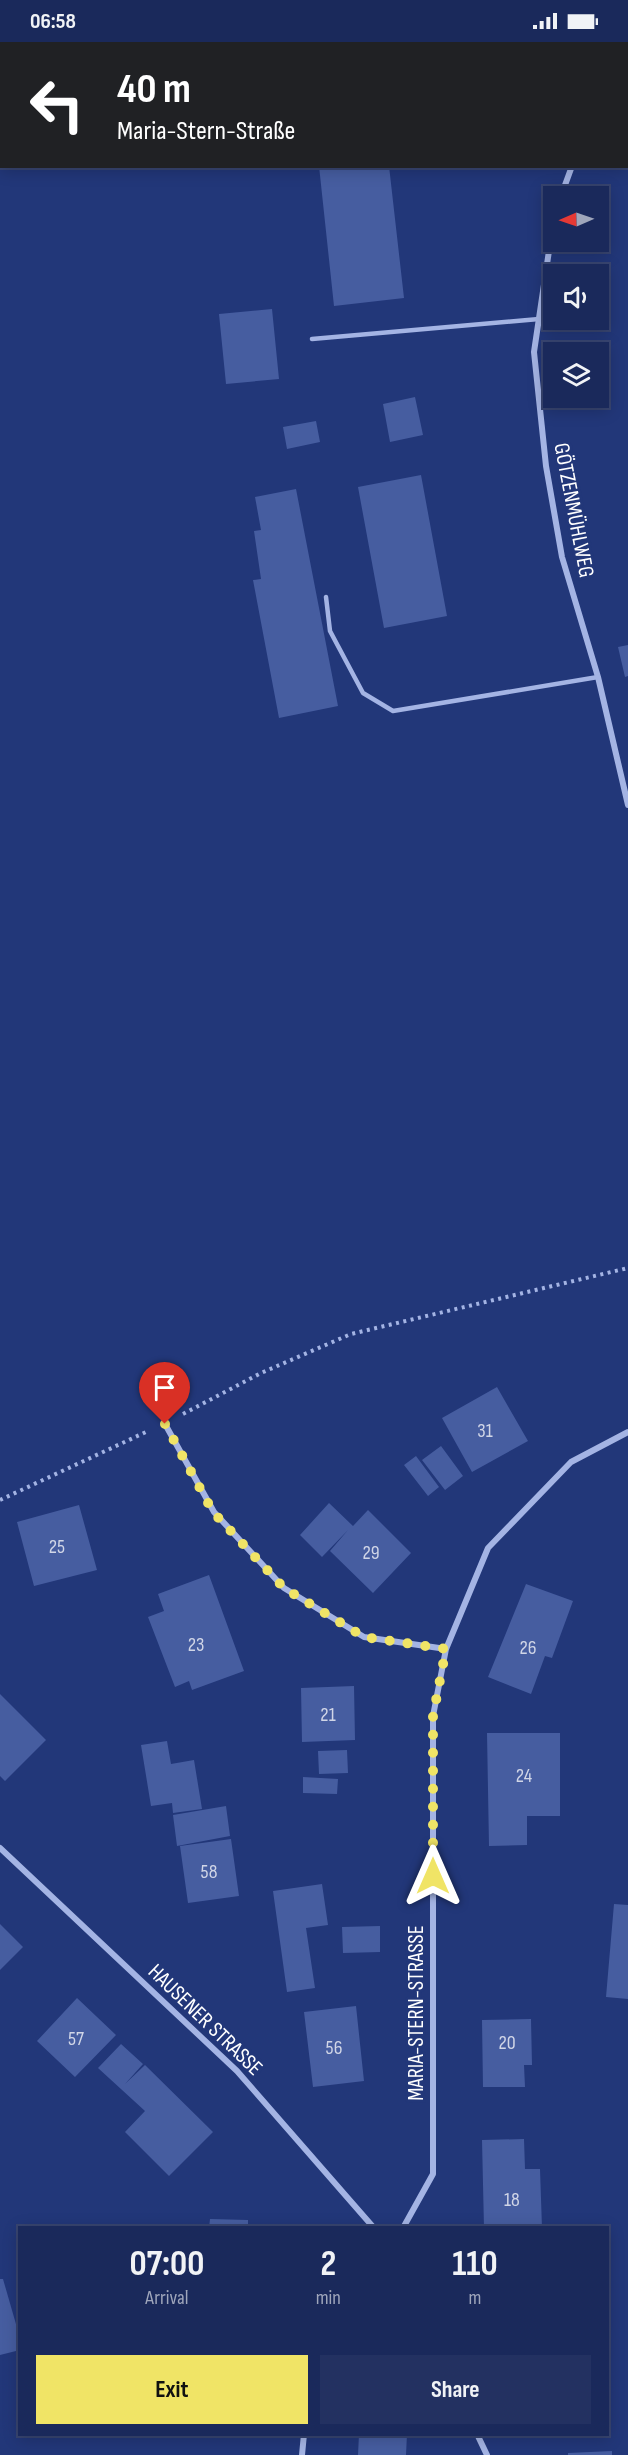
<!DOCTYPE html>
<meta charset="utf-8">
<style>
body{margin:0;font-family:"Sofia Sans Condensed",sans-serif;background:#233161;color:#f1f3f6;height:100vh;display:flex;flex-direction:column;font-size:22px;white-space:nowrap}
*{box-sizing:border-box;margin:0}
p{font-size:20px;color:#9fa6bb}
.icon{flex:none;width:33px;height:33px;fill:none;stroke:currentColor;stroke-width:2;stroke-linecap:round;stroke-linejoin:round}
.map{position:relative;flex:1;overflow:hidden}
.side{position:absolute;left:18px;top:2184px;width:591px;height:210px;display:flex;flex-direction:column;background:#1a295b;border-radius:0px;box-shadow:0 3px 15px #0003,0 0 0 2px #384571}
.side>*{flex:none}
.hud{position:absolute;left:0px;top:0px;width:628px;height:126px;box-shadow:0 3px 15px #0003,0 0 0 2px #384571;background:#202124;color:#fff;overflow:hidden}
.needle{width:39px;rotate:268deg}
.controls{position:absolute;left:543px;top:144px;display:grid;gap:12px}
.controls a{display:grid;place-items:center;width:66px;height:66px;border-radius:0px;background:#1a295b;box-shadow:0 3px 15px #0003,0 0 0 2px #384571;font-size:30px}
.pin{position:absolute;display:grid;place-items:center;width:51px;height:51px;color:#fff;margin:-62px -26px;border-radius:50% 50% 50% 0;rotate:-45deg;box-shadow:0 0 6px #0007}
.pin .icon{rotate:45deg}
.me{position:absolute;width:66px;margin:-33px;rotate:0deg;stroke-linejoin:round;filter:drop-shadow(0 0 4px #0008)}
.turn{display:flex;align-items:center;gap:21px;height:126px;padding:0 18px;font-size:27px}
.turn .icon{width:78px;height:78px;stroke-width:2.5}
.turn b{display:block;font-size:42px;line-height:51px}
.eta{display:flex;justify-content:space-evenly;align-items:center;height:102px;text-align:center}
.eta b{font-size:36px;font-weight:700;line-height:42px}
.button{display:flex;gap:12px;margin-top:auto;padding:12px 18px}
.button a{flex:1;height:69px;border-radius:0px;background:#f0e466;color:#111;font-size:24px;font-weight:700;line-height:69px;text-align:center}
.button a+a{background:#233161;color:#f1f3f6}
.status{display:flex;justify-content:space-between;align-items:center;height:42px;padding:0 30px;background:#1a295b;direction:ltr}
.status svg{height:16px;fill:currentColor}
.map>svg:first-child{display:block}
</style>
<div class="status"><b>06:58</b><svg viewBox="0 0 49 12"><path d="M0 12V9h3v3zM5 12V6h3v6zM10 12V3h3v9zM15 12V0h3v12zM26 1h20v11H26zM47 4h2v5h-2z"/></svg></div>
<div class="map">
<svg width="628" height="2413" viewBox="0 0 628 2413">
<rect width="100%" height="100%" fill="#223779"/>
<path fill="#465da0" d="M 319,124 L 389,124 L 404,256 L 334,264 Z
M 272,267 L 279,337 L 226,342 L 219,272 Z
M 415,355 L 423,393 L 390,400 L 383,362 Z
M 316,379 L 320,400 L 287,407 L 283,385 Z
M 421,433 L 447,574 L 384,586 L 358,445 Z
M 296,447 L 338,664 L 279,676 L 253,538 L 261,537 L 254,489 L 261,488 L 255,455 Z
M 628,603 L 628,634 L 625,635 L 618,605 Z
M 497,1345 L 528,1399 L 472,1430 L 442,1376 Z
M 441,1404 L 463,1434 L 445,1448 L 422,1418 Z
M 416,1414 L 439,1445 L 428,1454 L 404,1423 Z
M 329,1461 L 353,1484 L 368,1468 L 411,1511 L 373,1551 L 330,1509 L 348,1488 L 322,1515 L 300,1493 Z
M 79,1463 L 97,1528 L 34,1544 L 17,1480 Z
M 209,1533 L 244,1629 L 192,1648 L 189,1639 L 175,1645 L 148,1575 L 164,1569 L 158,1552 Z
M 526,1542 L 573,1559 L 552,1616 L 545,1614 L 531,1652 L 488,1635 Z
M 354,1644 L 355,1698 L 302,1700 L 301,1646 Z
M 0,1652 L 46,1698 L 5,1739 L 0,1734 Z
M 487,1691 L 560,1691 L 560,1774 L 527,1774 L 527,1803 L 489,1804 Z
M 167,1699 L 171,1722 L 194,1718 L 202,1767 L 173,1771 L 172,1761 L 151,1764 L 141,1703 Z
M 347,1708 L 348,1731 L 319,1732 L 318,1709 Z
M 303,1735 L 338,1737 L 337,1752 L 303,1751 Z
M 226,1764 L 230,1794 L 177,1804 L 173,1773 Z
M 231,1797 L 239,1854 L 188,1861 L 180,1804 Z
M 322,1842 L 328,1883 L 306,1886 L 315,1946 L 287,1950 L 273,1849 Z
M 614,1862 L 628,1863 L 628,1957 L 606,1955 Z
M 0,1882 L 23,1905 L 0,1928 Z
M 380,1884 L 380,1910 L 343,1911 L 342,1885 Z
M 77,1956 L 116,1993 L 75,2035 L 37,1999 Z
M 356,1964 L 364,2039 L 313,2045 L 304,1970 Z
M 531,1977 L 532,2023 L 524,2023 L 525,2045 L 483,2045 L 482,1978 Z
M 121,2002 L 143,2022 L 125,2042 L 145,2023 L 213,2090 L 169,2134 L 125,2090 L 145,2069 L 98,2026 Z
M 524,2097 L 525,2127 L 540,2127 L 542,2186 L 484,2186 L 482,2098 Z
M 210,2177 L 248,2178 L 248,2186 L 209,2186 Z
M 0,2237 L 3,2237 L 20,2296 L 20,2308 L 0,2313 Z
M 359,2392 L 407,2392 L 406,2413 L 358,2413 Z
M 612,2409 L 612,2413 L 568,2413 L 568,2411 Z"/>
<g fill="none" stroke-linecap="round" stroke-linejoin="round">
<path stroke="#a4b4e4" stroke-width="4" stroke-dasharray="3 4.5" stroke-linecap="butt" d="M 183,1372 L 261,1331 L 351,1292 L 628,1226
M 0,1458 L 146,1390"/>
<path stroke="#a4b4e4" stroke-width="4.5" d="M 312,297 L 539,277
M 326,555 L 330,589 L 363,651 L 393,669 L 598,635"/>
<path stroke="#a4b4e4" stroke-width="6" d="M 627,15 L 628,13
M 561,154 L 572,124
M 554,175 L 534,310 L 546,424 L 562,515 L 598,635 L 628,763
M 165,1382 L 214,1470 L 284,1546 L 364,1595 L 446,1607
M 0,1806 L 237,2029 L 374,2186
M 403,2186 L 433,2132 L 433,1674 L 446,1607 L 488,1506 L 571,1420 L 628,1390
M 477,2392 L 487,2413
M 302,2413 L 304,2392"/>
</g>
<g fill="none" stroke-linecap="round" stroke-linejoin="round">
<path stroke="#f0e466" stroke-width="10" stroke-dasharray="0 18" d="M 165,1382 L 213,1470 L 284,1546 L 364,1595 L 446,1607 L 433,1674 L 433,1834"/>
</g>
<g text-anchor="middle" stroke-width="6" stroke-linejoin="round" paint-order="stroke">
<g font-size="20" fill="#d1d6e7">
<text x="485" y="1395">31</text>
<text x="57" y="1511">25</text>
<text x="371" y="1517">29</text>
<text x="196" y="1609">23</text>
<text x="528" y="1612">26</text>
<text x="328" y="1679">21</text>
<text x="524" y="1740">24</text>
<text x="209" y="1836">58</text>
<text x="76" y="2003">57</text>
<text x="507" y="2007">20</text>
<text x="334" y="2012">56</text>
<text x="512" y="2164">18</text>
</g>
<g font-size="22" fill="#fff" stroke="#223779">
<text transform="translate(575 468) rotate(79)" y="8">GÖTZENMÜHLWEG</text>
<text transform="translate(415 1971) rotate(-90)" y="8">MARIA-STERN-STRASSE</text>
<text transform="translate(206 1977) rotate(44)" y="8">HAUSENER STRASSE</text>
</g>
</g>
</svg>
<div class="controls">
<a><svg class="needle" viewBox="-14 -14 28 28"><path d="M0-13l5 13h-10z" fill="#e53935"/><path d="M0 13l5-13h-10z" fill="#9fa6bb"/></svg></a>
<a><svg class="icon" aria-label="sound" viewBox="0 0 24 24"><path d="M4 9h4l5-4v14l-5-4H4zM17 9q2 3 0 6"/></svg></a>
<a><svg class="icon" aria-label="layers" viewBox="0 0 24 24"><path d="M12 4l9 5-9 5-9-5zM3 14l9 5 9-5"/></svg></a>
</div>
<div class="pin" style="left:165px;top:1382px;background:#d93025"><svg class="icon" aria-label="arrive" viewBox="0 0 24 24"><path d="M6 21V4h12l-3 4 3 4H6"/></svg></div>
<svg class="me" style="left:433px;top:1834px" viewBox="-20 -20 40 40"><path d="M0-17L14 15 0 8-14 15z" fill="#f0e466" stroke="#fff" stroke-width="4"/></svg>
<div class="hud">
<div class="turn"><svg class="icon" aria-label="left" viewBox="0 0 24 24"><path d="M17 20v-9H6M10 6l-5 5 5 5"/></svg><div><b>40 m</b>Maria-Stern-Straße</div></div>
</div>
<section class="side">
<div class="eta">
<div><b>07:00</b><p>Arrival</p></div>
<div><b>2</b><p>min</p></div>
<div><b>110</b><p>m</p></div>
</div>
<div class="button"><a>Exit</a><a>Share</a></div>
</section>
</div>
